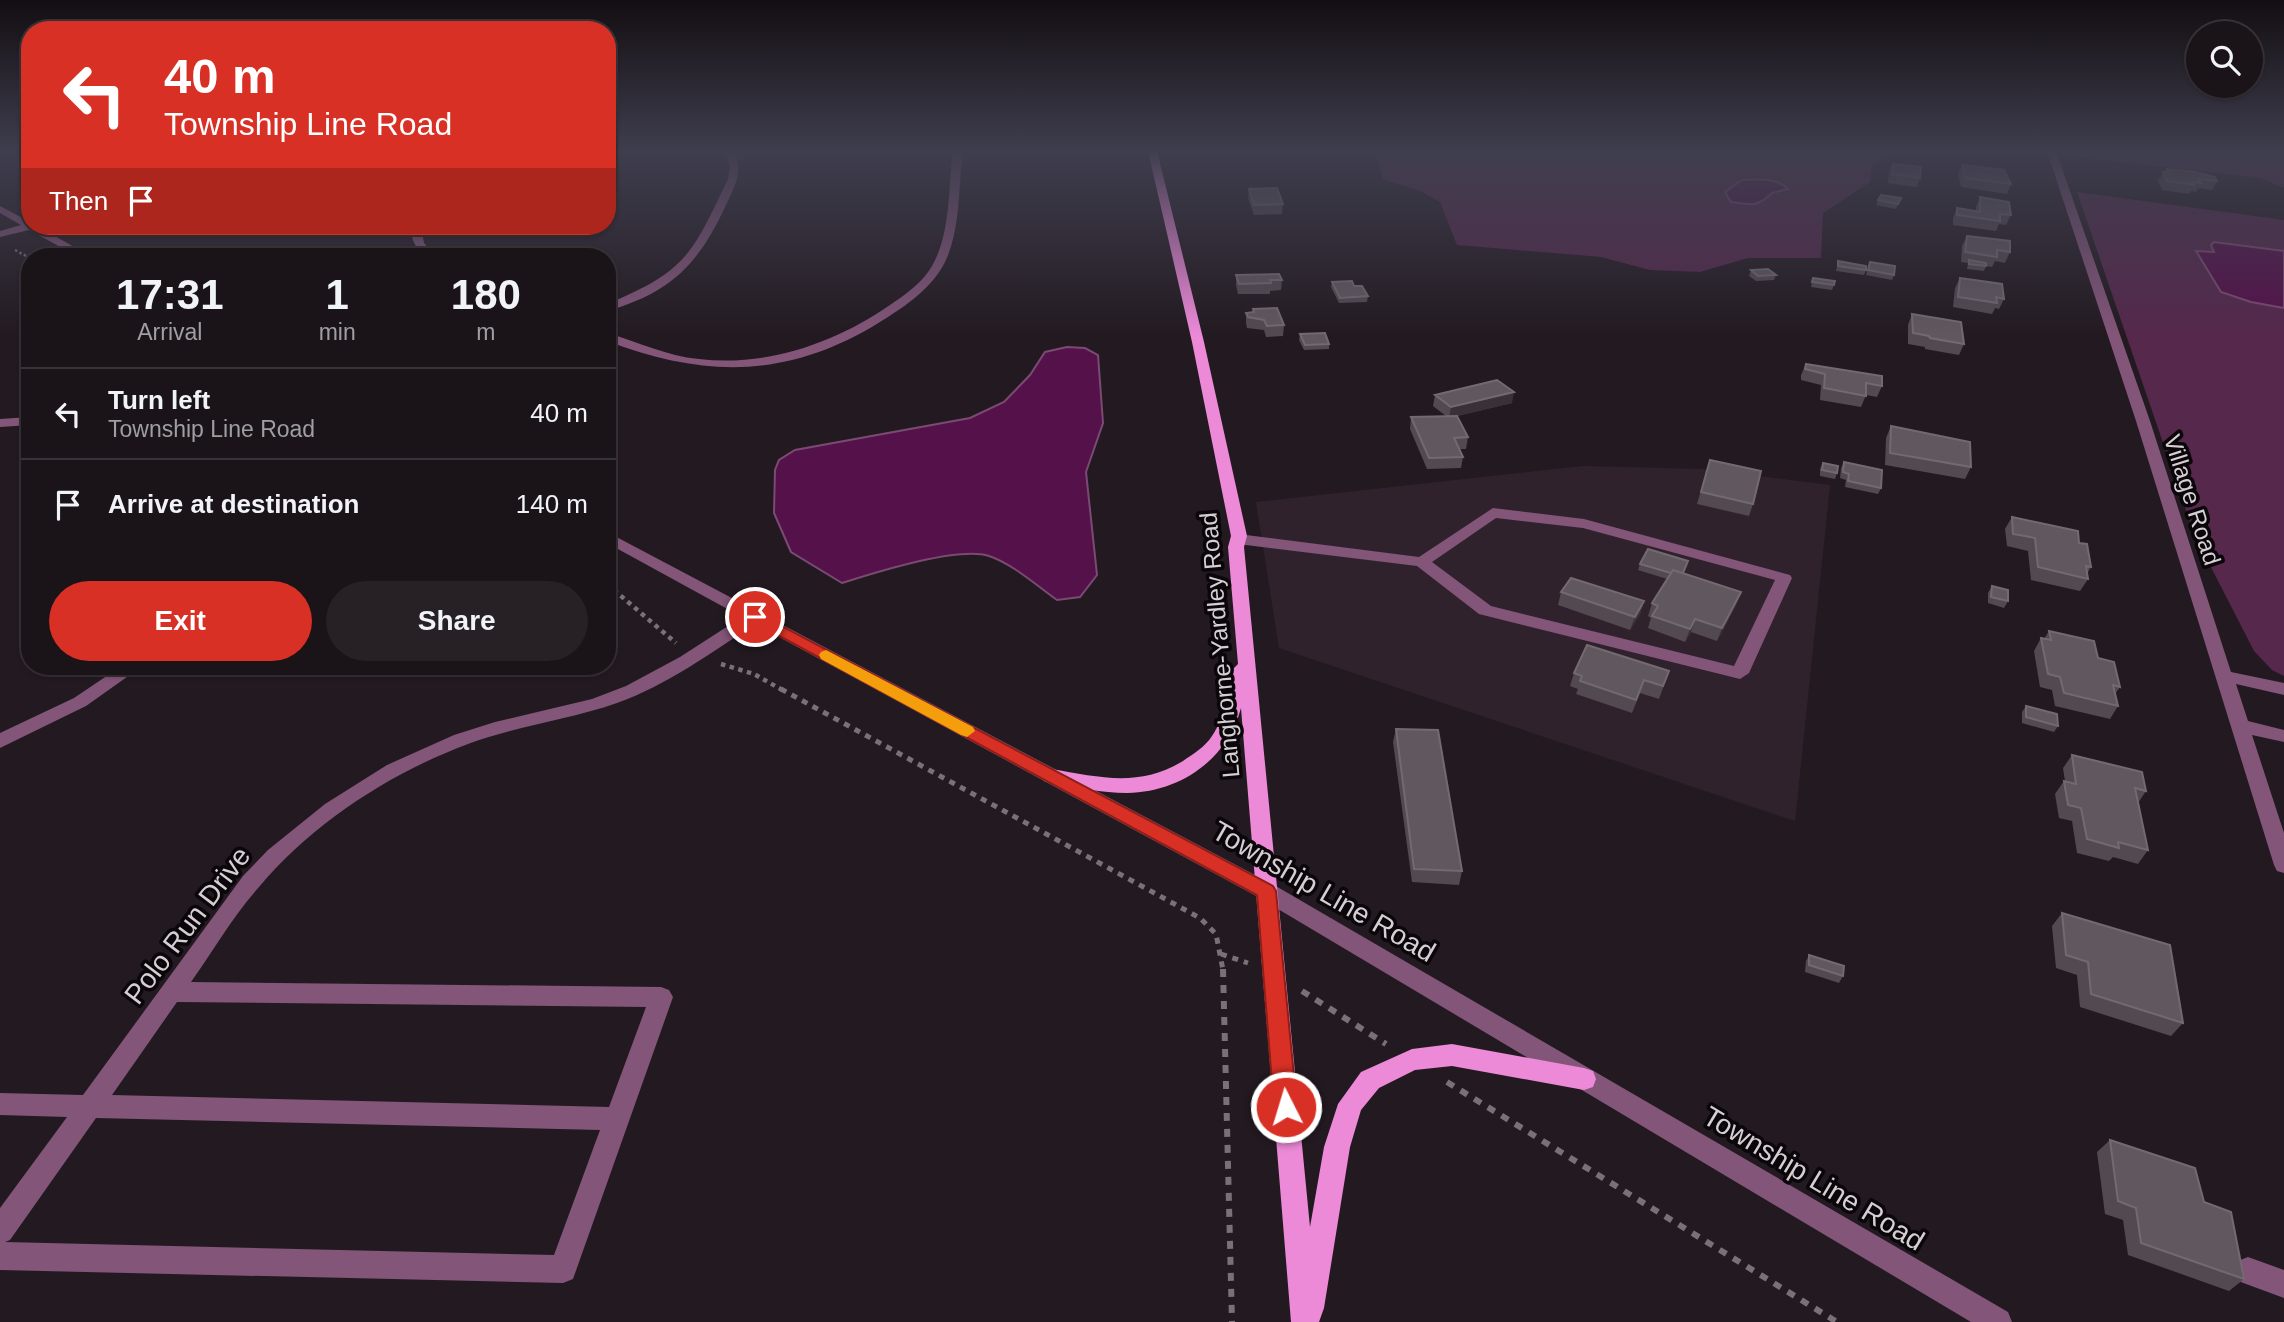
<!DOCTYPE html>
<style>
body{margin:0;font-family:Helvetica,sans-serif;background:#272126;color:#f1f3f6;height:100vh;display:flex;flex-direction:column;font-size:26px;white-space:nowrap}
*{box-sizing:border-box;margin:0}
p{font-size:23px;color:#9f9ea2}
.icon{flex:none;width:38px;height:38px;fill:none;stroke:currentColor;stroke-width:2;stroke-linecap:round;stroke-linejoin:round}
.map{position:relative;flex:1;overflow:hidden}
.panel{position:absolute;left:21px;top:248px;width:595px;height:427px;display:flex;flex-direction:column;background:#1a1419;border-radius:28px;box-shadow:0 2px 5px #0004,0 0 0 2px #383338}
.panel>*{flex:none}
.hud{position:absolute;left:21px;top:21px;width:595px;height:214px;border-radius:28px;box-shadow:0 2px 5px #0004,0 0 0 2px #383338;background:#d93025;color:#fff;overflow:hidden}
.controls{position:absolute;left:2186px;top:21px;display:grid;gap:14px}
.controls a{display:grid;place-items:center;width:77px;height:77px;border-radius:50%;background:#1a1419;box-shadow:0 2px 5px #0004,0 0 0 2px #383338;font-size:35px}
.pin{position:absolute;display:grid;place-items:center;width:60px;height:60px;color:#fff;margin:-30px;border:4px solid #fff;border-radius:50%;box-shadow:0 2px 7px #0007}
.me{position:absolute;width:77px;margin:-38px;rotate:355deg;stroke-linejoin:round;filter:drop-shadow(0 0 5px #0008)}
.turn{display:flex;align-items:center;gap:24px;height:147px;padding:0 28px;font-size:32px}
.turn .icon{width:91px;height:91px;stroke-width:2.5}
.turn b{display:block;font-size:49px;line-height:60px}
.then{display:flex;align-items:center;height:66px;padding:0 28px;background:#0003;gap:14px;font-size:26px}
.eta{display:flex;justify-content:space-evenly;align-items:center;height:119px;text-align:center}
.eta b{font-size:42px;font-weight:700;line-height:49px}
.action{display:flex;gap:14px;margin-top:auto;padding:14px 28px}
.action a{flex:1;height:80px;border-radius:42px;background:#d93025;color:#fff;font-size:28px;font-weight:700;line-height:80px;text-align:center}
.action a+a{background:#272126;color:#f1f3f6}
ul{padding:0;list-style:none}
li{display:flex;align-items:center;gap:21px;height:91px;padding:0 28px;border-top:2px solid #383338}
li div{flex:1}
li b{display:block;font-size:26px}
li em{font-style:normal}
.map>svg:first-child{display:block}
</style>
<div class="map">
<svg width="2284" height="1322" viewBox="0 0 2284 1322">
<rect width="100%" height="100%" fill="#231a21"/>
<path fill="#30222d" d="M 1583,466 L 1702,469 L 1830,485 L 1795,821 L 1279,648 L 1256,502 Z"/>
<path fill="#55284c" d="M 1368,151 L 1897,151 L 1872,165 L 1870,182 L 1823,213 L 1821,258 L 1748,258 L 1700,272 L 1650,270 L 1601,257 L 1457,245 L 1440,202 L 1420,191 L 1382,179 L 1377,157 Z
M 2065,151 L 2284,151 L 2284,188 L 2261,178 L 2066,156 Z
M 2077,192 L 2284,220 L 2284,676 L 2272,670 L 2254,651 L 2195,536 Z"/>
<path fill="#54114a" stroke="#7b4a73" stroke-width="2" d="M 1742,180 C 1756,179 1778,178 1788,189 L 1772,193 C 1758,207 1752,205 1731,202 L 1725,192 Z
M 2214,242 L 2284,251 L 2284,308 L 2251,302 L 2221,292 L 2196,251 L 2214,252 L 2211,245 Z
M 1067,347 L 1085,348 L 1098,355 L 1103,423 L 1086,472 L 1097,575 L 1080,597 L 1057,600 C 1037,586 1013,564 989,556 C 960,546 873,573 842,583 L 791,552 L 774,513 L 775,470 L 779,460 L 795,450 L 970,418 L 1004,402 L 1030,375 L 1045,352 Z"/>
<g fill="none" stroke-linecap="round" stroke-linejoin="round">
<path stroke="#797177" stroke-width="2.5" stroke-dasharray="2.5 2.5" stroke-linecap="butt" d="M 15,250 L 30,258"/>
<path stroke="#797177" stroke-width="4.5" stroke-dasharray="4.5 4.5" stroke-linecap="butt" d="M 607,584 L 676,643
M 721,664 L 754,674 L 784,691"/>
<path stroke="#797177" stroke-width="5" stroke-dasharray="6 6" stroke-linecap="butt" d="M 781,689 L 1200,918 L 1216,934 L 1223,970
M 1221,954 L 1248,963"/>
<path stroke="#797177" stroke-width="6" stroke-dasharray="8 8" stroke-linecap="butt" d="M 1223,969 L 1232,1322
M 1302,991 L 1386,1044
M 1447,1082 L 1837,1322"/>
<path fill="#835579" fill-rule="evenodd" d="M 725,151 L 735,151 C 743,175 735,185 725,207 C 698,265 670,293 607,311 L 607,304 C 687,271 692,254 728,179 L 730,166 Z
M 953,151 L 963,151 C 958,187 961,229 945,262 C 933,286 910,303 888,317 C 794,378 710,380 607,341 L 607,333 C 639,342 666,356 699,359 C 767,367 835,343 890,305 C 905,295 923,282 932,266 C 951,233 948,188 953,151 Z
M 2047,151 L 2056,151 L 2150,421 L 2231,672 L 2284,683 L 2284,695 L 2236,684 L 2248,721 L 2284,730 L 2284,742 L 2252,735 L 2284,833 L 2284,873 L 2277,871 L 2274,865 L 2136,421 Z
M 0,206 L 30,222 L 30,226 L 37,226 L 92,257 L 79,257 L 29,230 L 0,237 L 0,231 L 21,225 L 0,213 Z
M 411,226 L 421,226 L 424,243 L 436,257 L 425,257 C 416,248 410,239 411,226 Z
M 30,417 L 30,425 L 0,427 L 0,419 Z
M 1493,508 L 1584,519 L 1790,575 L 1792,578 L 1749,673 L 1740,679 L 1479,614 L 1417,566 L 1238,544 L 1230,539 L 1238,534 L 1419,557 ZM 1496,518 L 1583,528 L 1775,580 L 1734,666 L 1491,606 L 1432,562 Z
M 607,532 L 1274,885 L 2008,1312 L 2012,1322 L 1971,1322 L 1258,897 L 755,624 C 711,653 667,685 617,703 C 568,720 516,726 468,744 C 390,773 313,823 259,887 C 233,916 213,951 191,982 L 661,987 L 669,990 L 673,997 L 573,1279 L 563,1283 L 0,1270 L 0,1208 L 67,1117 L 0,1115 L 0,1093 L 83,1095 L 243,876 L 268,850 L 325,804 L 387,765 L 454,735 L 495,722 L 592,699 L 626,686 L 680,657 L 742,617 L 607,543 ZM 177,1002 L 646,1007 L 609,1107 L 112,1095 ZM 96,1118 L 600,1130 L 554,1255 L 5,1242 L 10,1240 Z
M 120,667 L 141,667 L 86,706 L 0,748 L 0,733 L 74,698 Z
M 2248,1257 L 2284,1270 L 2284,1298 L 2238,1281 L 2234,1271 L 2238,1261 Z"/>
<path fill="#ec8ad8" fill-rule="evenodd" d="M 1148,151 L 1157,151 L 1204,342 L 1247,536 L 1244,547 L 1310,1227 L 1324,1147 L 1338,1104 L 1361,1072 L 1412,1049 L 1452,1044 L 1584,1068 L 1593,1071 L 1596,1079 L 1593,1087 L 1584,1090 L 1452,1066 L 1415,1070 L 1379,1088 L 1361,1110 L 1350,1147 L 1324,1308 L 1319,1322 L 1291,1322 L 1241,708 C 1227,760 1180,792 1127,793 C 1102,793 1076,787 1051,783 L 1044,781 L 1041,776 L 1044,771 L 1051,769 C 1100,777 1138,788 1183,761 C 1193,754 1205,747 1212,736 C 1225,718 1227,690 1233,669 L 1238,664 L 1228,547 L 1231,536 L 1192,342 Z"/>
</g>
<path fill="#534951" d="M 1893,164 L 1920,178 L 1917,187 L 1888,183 L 1889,173 Z
M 1962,165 L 2011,184 L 2007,194 L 1961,187 L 1958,174 Z
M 2167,169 L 2217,181 L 2212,190 L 2198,188 L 2196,192 L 2191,191 L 2189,194 L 2162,190 L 2158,181 L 2163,172 L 2165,172 Z
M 1249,189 L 1283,204 L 1282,214 L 1254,215 L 1248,198 Z
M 1881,195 L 1901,198 L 1896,209 L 1876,205 Z
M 1980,197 L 2011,215 L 2006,225 L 1999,224 L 1996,231 L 1953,225 L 1953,218 L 1957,208 L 1976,211 L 1976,207 Z
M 1967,236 L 2010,252 L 2005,263 L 1995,261 L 1992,267 L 1986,266 L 1984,271 L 1967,269 L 1968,263 L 1961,262 L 1962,246 Z
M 1838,261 L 1866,270 L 1864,275 L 1836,271 Z
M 1870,262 L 1894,275 L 1892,280 L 1866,275 Z
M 1751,270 L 1776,275 L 1774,280 L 1756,281 L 1749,276 Z
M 1236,275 L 1282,280 L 1281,290 L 1270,291 L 1270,294 L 1238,294 L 1236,285 Z
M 1813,278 L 1834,285 L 1832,290 L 1811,287 Z
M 1960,278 L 2004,299 L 1999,309 L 1995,308 L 1992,314 L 1953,307 L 1955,288 Z
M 1332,282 L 1354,286 L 1368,296 L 1367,302 L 1339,303 L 1331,287 Z
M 1253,309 L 1284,325 L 1283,336 L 1266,337 L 1264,330 L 1247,328 L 1246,323 L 1246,313 L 1252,312 Z
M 1912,314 L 1964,344 L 1959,355 L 1925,349 L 1925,347 L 1908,344 L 1908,325 Z
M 1300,334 L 1329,344 L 1329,349 L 1304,350 L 1299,340 Z
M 1806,364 L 1882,386 L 1877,397 L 1866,395 L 1861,407 L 1820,400 L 1821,385 L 1801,380 L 1801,375 Z
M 1435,395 L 1512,403 L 1457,416 L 1468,437 L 1466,449 L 1460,449 L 1463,457 L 1461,468 L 1427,469 L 1410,429 L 1411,417 L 1446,416 L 1433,406 Z
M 1891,426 L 1971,467 L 1965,479 L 1885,465 L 1886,438 Z
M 1710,460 L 1753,504 L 1749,516 L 1697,504 Z
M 1844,462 L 1881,488 L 1878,494 L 1845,487 L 1846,480 L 1840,478 L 1841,468 Z
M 1823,463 L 1837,473 L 1835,479 L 1820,476 L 1820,469 Z
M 2012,517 L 2079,543 L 2091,567 L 2087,574 L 2088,579 L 2080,591 L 2031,580 L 2028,551 L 2007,546 L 2005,529 Z
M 1640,564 L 1686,568 L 1683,573 L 1741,592 L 1736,605 L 1717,641 L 1691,632 L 1685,642 L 1648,628 L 1651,618 L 1648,616 L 1652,603 L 1667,579 L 1638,570 Z
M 1992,586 L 2008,601 L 2004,608 L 1988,603 L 1988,593 Z
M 1561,592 L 1644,601 L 1640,614 L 1630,630 L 1558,605 Z
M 2049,631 L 2098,658 L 2120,687 L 2115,694 L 2118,706 L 2110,719 L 2055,706 L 2052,690 L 2040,687 L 2034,651 L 2041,638 L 2044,639 Z
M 1669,671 L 1659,699 L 1640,693 L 1632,713 L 1576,694 L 1578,689 L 1570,686 L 1574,673 Z
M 2026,706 L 2058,726 L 2054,732 L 2022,723 L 2022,712 Z
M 1396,729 L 1462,871 L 1459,885 L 1412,882 L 1393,742 Z
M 2072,755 L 2146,791 L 2138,803 L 2148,850 L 2138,864 L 2113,857 L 2109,861 L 2077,853 L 2072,821 L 2059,818 L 2055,794 L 2064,781 L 2065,781 L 2063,768 Z
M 2062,913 L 2183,1023 L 2171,1036 L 2080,1007 L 2077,975 L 2056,968 L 2052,926 Z
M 1809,955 L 1843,976 L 1839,983 L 1805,972 L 1806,961 Z
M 2110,1140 L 2204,1202 L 2244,1279 L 2229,1291 L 2128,1255 L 2123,1220 L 2105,1214 L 2097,1152 Z"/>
<path fill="#3a3038" d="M 1514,392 L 1512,403 L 1449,418 L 1451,407 Z
M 1741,592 L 1736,605 L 1717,641 L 1722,628 Z
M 1644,601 L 1640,614 L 1630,630 L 1635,617 Z
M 1695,619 L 1691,632 L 1685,642 L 1690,629 Z"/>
<path fill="#61575f" stroke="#736a71" stroke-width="2" d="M 1893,164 L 1921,167 L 1920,178 L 1892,174 Z
M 1962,165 L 2004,170 L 2011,184 L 1965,178 Z
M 2167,169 L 2195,172 L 2215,177 L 2217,181 L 2199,179 L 2201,183 L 2193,182 L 2194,185 L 2167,181 L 2163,172 L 2169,172 Z
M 1277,188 L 1283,204 L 1254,205 L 1249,189 Z
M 1881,195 L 1901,198 L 1898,204 L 1878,200 Z
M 1980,197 L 2009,202 L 2011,215 L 2000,214 L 2000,221 L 1957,215 L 1957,208 L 1980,212 Z
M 1967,236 L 2010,241 L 2010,252 L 1997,250 L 1997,257 L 1965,252 Z
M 1969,260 L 1986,263 L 1986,266 L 1969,264 Z
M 1838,261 L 1866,266 L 1866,270 L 1838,266 Z
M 1870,262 L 1895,266 L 1894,275 L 1868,270 Z
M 1768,269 L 1776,275 L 1758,276 L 1751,270 Z
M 1279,274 L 1282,280 L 1270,280 L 1271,283 L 1239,284 L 1236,275 Z
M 1813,278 L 1835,281 L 1834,285 L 1812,282 Z
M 1960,278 L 2002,284 L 2004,299 L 1996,297 L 1997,303 L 1958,297 Z
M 1352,281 L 1354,286 L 1362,286 L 1368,296 L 1340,298 L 1332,282 Z
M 1277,308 L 1284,325 L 1267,326 L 1264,320 L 1248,317 L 1246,313 L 1254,312 L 1253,309 Z
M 1912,314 L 1961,322 L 1964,344 L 1930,338 L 1929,336 L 1913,333 Z
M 1325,333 L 1329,344 L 1305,345 L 1300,334 Z
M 1806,364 L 1882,376 L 1882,386 L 1866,383 L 1866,396 L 1824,388 L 1825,374 L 1805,369 Z
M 1497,380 L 1514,392 L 1451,407 L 1435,395 Z
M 1457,416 L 1468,437 L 1454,438 L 1463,457 L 1429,458 L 1411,417 Z
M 1891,426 L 1970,442 L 1971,467 L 1890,453 Z
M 1710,460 L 1761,471 L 1753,504 L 1701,492 Z
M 1844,462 L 1882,470 L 1881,488 L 1848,481 L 1849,474 L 1843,472 Z
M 1823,463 L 1838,466 L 1837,473 L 1822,470 Z
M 2012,517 L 2078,531 L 2079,543 L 2087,544 L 2091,567 L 2086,566 L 2088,579 L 2038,567 L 2035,538 L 2013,534 Z
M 1648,549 L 1688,561 L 1683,573 L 1673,570 L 1671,573 L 1640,564 Z
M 1673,570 L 1741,592 L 1722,628 L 1695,619 L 1690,629 L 1652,616 L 1658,606 L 1652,603 Z
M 1571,578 L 1644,601 L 1635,617 L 1561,592 Z
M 1992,586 L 2008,590 L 2008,601 L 1991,597 Z
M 2049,631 L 2094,641 L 2098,658 L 2114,662 L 2120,687 L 2113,685 L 2118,706 L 2064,693 L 2060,677 L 2048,674 L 2041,638 L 2051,640 Z
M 1587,645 L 1669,671 L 1663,686 L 1644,680 L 1636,700 L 1580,681 L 1582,676 L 1574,673 Z
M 2026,706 L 2057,714 L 2058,726 L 2026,717 Z
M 1396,729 L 1438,730 L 1462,871 L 1414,869 Z
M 2072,755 L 2142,772 L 2146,791 L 2135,788 L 2148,850 L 2118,842 L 2119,848 L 2087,839 L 2081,808 L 2068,805 L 2064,781 L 2076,784 Z
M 2062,913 L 2170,945 L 2183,1023 L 2091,994 L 2088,962 L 2066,955 Z
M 1809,955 L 1844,966 L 1843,976 L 1809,965 Z
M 2110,1140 L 2195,1168 L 2204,1202 L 2231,1212 L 2244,1279 L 2141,1243 L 2136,1208 L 2118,1201 Z"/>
<linearGradient id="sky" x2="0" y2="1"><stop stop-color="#130e12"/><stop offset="0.45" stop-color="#3f3e4e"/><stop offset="1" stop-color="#3f3e4e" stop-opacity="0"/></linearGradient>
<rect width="2284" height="336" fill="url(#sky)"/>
<path fill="#d93025" stroke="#8d1f18" stroke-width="2" d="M 755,612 L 1273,886 L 1276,891 L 1297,1107 L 1294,1114 L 1286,1117 L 1278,1114 L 1274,1107 L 1257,895 L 750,620 L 747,617 Z"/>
<path fill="#f59e0b" d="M 826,650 L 973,727 L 975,731 L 967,737 L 961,735 L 821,659 L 819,655 L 821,652 Z"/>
<g text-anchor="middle" stroke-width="7" stroke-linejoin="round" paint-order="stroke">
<g font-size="24" fill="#d5cfd4" stroke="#0a0609">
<text transform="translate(2192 500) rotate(72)" y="8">Village Road</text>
<text transform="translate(1220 645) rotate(-95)" y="8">Langhorne-Yardley Road</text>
</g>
<g font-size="28" fill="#d5cfd4" stroke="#0a0609">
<text transform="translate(1324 891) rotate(30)" y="10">Township Line Road</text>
<text transform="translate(187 925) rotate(-53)" y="10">Polo Run Drive</text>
<text transform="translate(1814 1178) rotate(31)" y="10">Township Line Road</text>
</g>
</g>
</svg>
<div class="controls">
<a><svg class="icon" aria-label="search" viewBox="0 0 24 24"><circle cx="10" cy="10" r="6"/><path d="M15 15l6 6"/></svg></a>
</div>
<div class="pin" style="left:755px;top:617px;background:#d93025"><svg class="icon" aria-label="arrive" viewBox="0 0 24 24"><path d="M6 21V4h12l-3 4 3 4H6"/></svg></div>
<svg class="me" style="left:1286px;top:1107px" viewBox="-20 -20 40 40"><circle r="17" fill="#d93025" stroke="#fff" stroke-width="3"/><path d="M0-11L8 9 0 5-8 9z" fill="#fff"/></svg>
<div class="hud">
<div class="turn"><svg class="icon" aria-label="left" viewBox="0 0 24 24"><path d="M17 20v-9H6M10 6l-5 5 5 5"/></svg><div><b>40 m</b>Township Line Road</div></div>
<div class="then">Then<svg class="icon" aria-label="arrive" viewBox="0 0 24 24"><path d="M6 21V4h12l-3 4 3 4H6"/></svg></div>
</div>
<section class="panel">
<div class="eta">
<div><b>17:31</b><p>Arrival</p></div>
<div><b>1</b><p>min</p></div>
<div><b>180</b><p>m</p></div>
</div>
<ul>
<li><svg class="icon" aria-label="left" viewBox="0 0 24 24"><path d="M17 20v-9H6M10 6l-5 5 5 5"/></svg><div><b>Turn left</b><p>Township Line Road</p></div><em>40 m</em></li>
<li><svg class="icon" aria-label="arrive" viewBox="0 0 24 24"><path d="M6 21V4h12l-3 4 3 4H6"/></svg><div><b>Arrive at destination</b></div><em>140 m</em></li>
</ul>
<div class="action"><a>Exit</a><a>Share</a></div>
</section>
</div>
